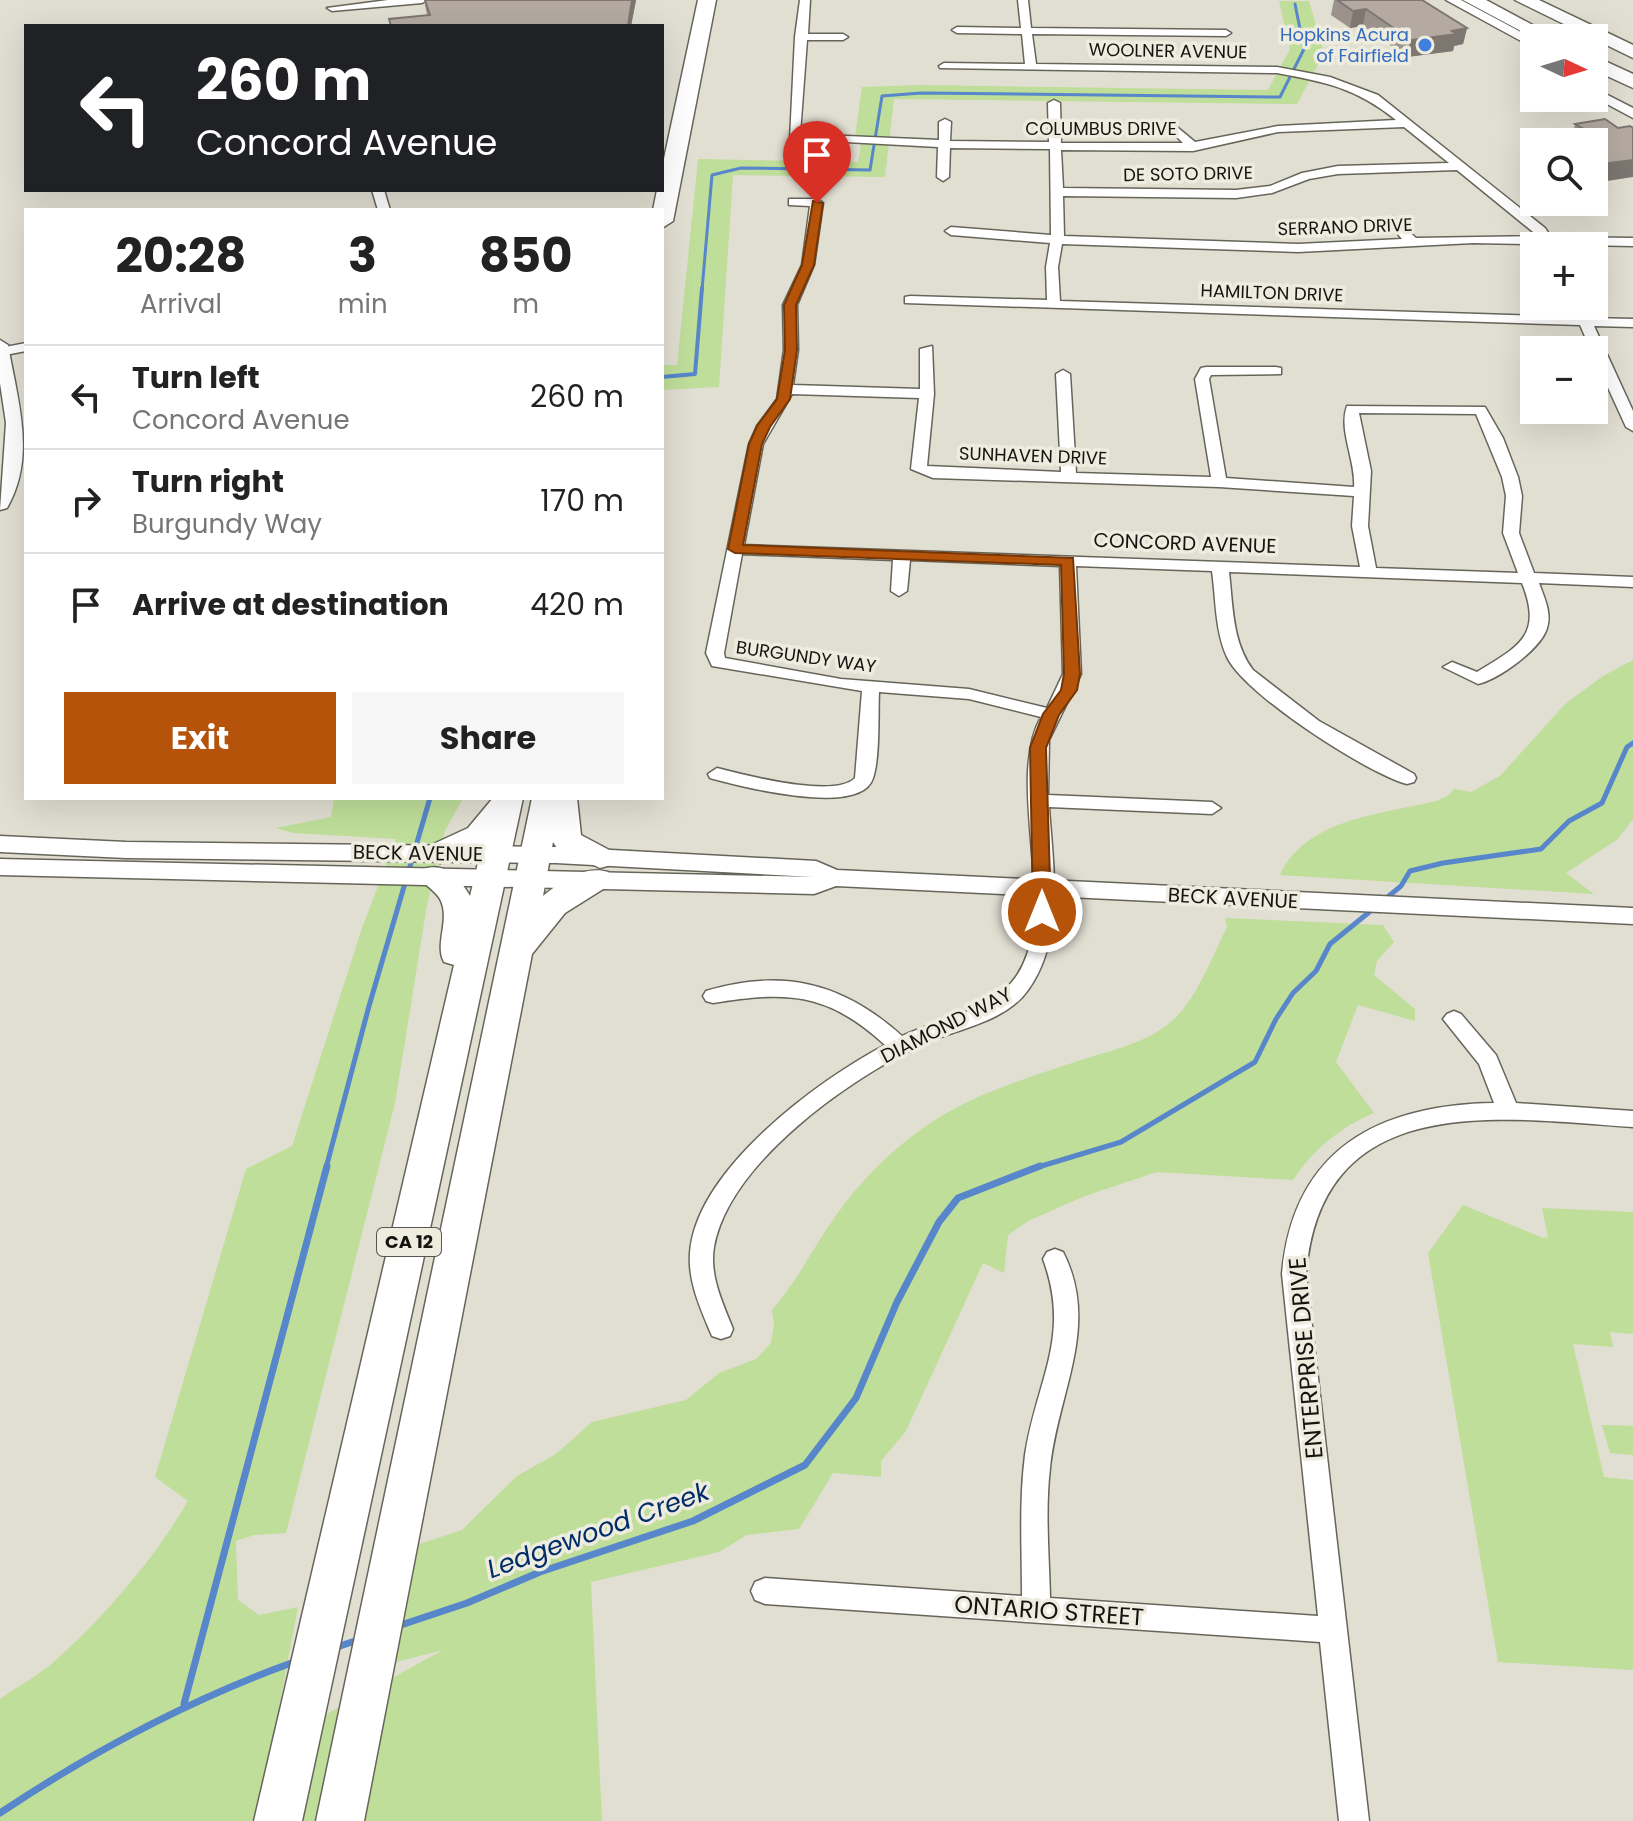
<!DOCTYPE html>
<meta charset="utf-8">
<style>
body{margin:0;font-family:Poppins,sans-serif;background:#f6f6f6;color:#222;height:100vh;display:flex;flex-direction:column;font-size:30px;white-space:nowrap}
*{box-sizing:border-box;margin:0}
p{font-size:26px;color:#767676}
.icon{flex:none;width:44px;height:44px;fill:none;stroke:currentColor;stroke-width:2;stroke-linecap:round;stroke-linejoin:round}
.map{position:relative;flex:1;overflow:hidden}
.details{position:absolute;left:24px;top:208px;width:640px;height:592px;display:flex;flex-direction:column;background:#fff;border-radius:0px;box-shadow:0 8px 32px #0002}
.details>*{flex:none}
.guide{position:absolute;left:24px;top:24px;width:640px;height:168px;border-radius:0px;box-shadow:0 8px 32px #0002;background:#202124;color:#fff;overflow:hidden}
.needle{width:52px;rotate:94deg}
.tools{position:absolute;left:1520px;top:24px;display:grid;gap:16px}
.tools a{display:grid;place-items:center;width:88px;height:88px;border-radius:0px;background:#fff;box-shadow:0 8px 32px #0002;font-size:40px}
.pin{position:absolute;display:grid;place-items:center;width:68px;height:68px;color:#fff;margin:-82px -34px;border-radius:50% 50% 50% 0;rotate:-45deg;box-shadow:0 0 8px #0007}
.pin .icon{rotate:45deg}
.me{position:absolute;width:88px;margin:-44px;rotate:0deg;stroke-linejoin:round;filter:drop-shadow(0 0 6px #0008)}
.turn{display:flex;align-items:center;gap:28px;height:168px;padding:0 40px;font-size:36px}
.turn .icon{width:104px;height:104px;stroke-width:2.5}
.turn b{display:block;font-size:56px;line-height:68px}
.eta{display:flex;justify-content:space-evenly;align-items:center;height:136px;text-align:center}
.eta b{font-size:48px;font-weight:700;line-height:56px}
.cta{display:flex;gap:16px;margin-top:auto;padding:16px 40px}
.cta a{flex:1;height:92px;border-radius:0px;background:#b45309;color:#fff;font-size:32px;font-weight:700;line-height:92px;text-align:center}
.cta a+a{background:#f6f6f6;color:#222}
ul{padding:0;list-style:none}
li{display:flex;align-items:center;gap:24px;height:104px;padding:0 40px;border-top:2px solid #e0e0e0}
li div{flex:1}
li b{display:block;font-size:30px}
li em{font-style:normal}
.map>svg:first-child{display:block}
</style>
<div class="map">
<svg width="1633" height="1821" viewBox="0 0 1633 1821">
<rect width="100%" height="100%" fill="#e1ded2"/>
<path fill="#bfde9a" d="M 1279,1 L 1309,1 L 1324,53 L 1297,104 L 894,99 L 885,177 L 733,175 L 719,387 L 662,390 L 662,365 L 677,365 L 698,159 L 858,162 L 862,137 L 855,136 L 862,87 L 919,85 L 1268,90 L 1290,49 Z
M 1633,660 L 1633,819 L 1618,839 L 1566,873 L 1594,894 L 1280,875 C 1305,819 1382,814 1436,801 L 1448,796 L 1454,789 L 1471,792 L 1500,776 L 1565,704 L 1603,676 Z
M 334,798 L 463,798 L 445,831 L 427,905 L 395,1103 L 286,1533 L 254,1535 L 236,1541 L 238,1600 L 259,1615 L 298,1607 L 272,1744 L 443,1650 L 396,1662 L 419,1544 L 462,1530 L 517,1476 L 556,1454 L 592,1422 L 686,1400 L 719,1373 L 756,1359 L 771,1343 L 774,1325 L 772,1310 C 799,1279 816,1242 840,1210 C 864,1177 898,1144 932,1122 C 976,1093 1028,1078 1078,1061 C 1115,1049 1159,1041 1184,1008 C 1202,985 1214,953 1227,927 L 1225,918 L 1383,925 L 1394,942 L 1377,961 L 1374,975 L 1415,1009 L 1415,1021 L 1358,1005 L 1336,1062 L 1374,1113 C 1340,1127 1313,1150 1293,1180 L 1157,1172 L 1085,1196 L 1028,1221 L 1008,1235 L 1004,1273 L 983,1263 L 906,1431 L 881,1461 L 881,1477 L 833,1473 L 799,1529 L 747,1535 L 719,1552 L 591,1582 L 602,1821 L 0,1821 L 0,1699 C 18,1686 40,1675 56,1660 C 106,1615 155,1558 188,1501 L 155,1477 L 246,1169 L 292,1146 L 362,928 L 396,839 L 293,833 L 276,828 L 331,817 Z
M 1463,1205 L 1543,1238 L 1548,1237 L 1542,1208 L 1633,1212 L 1633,1334 L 1610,1332 L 1613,1347 L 1573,1344 L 1604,1477 L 1633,1480 L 1633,1670 L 1498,1662 L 1428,1253 Z
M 1602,1425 L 1633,1426 L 1633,1455 L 1610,1453 Z"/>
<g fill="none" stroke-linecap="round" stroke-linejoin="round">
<path stroke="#5786ca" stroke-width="3" d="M 702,290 L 712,175 L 741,168 L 870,170 L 882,96 L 921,93 L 1280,97 L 1304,49 L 1295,4"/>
<path stroke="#5786ca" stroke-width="4" d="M 662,377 L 695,374 L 702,288"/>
<path stroke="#5786ca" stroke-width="5" d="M 1384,900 L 1401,886 L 1410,871 L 1443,863 L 1541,849 L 1569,821 L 1602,803 L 1627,747 L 1633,743
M 326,1168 L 369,1006 L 430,798
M 1035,1168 L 1121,1142 L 1255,1062 L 1276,1019 L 1293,993 L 1316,971 L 1330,944 L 1373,909"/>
<path stroke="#5786ca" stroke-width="7" d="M 398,1626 L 467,1603 L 540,1572 L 693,1521 L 805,1465 L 856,1398 L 897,1302 L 939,1222 L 958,1198 L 1040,1166
M 334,1648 L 358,1640
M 184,1704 L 327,1166
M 0,1813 C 93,1751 189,1700 294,1662"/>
<g stroke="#67655a" stroke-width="3">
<path id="minor" d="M 388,0 L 427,0 L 422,3 L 332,11 L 327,8 Z
M 800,0 L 810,0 L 808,34 L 843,34 L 848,37 L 843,40 L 807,40 L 800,134 L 939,140 L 939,122 L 945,119 L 951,122 L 950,141 L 1049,142 L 1048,103 L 1054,100 L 1060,103 L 1061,143 L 1183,143 L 1165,125 L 1171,122 L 1195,142 L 1278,126 L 1396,120 C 1356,88 1326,82 1277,73 L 940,68 L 939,66 L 944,63 L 1025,64 L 1022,34 L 957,33 L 952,30 L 957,27 L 1021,28 L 1018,0 L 1028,0 L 1031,28 L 1226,30 L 1231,33 L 1226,36 L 1032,34 L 1036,64 L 1277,67 L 1330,77 L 1378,95 L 1545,228 L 1551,237 L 1633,238 L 1633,246 L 1473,243 L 1298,252 L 1062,244 L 1058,267 L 1060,301 L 1576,317 L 1571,306 L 1585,306 L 1590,318 L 1633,319 L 1633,327 L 1594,326 L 1633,411 L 1633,431 L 1626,427 L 1594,357 L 1594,350 L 1591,350 L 1580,325 L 905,303 L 905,297 L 910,296 L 1047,300 L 1046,267 L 1050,243 L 951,235 L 945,231 L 951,227 L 1051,235 L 1050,149 L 950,148 L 949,177 L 943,181 L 937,177 L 938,147 L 790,139 L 795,37 ZM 1404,127 L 1449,163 L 1338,166 L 1302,173 L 1270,186 L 1236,190 L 1063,188 L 1061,150 L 1193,151 L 1278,132 ZM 1457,170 L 1538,236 L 1416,238 L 1393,217 L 1387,221 L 1402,239 L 1298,244 L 1064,236 L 1063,196 L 1236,198 L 1272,193 L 1309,179 L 1338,174 Z
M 372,190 L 384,190 L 390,210 L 378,210 Z
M 789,199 L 817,199 L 823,203 L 814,265 L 797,305 L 798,350 L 793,385 L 920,389 L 920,349 L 932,346 L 934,394 L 927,466 L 1061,472 L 1056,374 L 1063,370 L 1070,374 L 1076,473 L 1211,477 L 1195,379 L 1201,368 L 1206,367 L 1276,367 L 1281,368 L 1281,374 L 1211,375 L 1209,379 L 1226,478 L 1354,487 C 1356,461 1338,430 1347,406 L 1485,407 L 1503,438 L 1518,477 L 1522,496 L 1519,533 L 1534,573 L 1633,577 L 1633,587 L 1539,583 C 1544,597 1552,613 1547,628 C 1541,649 1499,679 1478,684 L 1443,667 L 1452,662 L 1477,672 C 1519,646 1543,636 1522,583 L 1229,572 C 1233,606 1232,642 1253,670 L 1319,721 L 1414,774 L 1416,778 L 1414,782 L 1407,784 C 1368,774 1244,694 1227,657 C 1215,631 1216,599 1212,571 L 1076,566 L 1081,674 L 1049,740 L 1048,795 L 1212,802 L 1221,808 L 1212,814 L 1049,807 C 1053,867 1065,939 1028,990 C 1005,1023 955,1029 921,1045 C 849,1079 729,1163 714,1247 C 709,1275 723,1304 733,1329 L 730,1336 L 721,1339 L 712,1336 L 709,1329 C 699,1305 688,1280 690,1253 C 696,1170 817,1081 885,1045 C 827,992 787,991 713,1003 L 706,1001 L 703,996 L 706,991 C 783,968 843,983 902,1036 C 935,1021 975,1014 1003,991 C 1071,934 1001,788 1041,717 L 969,699 L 879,692 C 878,715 880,758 873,778 C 861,818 739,786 710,778 L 708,774 L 717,768 C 744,775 835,799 855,778 L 862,691 L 712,666 L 706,653 L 749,444 L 757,426 L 777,399 L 784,350 L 783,305 L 802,265 L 810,206 L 789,205 ZM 792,394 L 919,398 L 911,469 L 933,478 L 1219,487 L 1354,496 L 1352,526 L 1360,567 L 744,545 L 763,444 ZM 1359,413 L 1476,414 L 1502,477 L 1506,496 L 1503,533 L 1518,573 L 1376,568 L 1368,526 L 1371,471 ZM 742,554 L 893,560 L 891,591 L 899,596 L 907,591 L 910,560 L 1060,566 L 1063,674 L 1047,708 L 969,689 L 841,679 L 725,658 L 724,653 Z
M 26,343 L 26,351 L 0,356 L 0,348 Z
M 1454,1011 L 1461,1014 L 1496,1055 L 1516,1103 L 1633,1111 L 1633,1127 C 1499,1118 1321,1088 1306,1274 L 1369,1821 L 1339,1821 L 1320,1642 L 765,1604 L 755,1600 L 751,1591 L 755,1582 L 765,1578 L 1022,1596 C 1022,1549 1019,1502 1025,1455 C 1036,1381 1072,1337 1043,1259 L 1047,1252 L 1055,1249 L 1063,1252 C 1101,1326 1057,1394 1050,1468 C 1045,1511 1049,1554 1050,1598 L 1318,1616 L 1282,1274 C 1293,1149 1378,1105 1494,1103 L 1479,1064 L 1443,1019 L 1447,1014 Z"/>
</g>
<g stroke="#67655a" stroke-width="3">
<path id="tertiary" d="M 1446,0 L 1461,0 L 1534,39 L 1534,48 Z
M 1594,88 L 1633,108 L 1633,118 L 1594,97 Z
M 0,340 L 8,345 C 17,399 37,456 7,508 L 0,510 L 6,423 L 0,383 Z
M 0,836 L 126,842 L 556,847 L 816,861 L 837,870 L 1633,908 L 1633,924 L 836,886 L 814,894 L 0,875 L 0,859 L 813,877 L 556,863 L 126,858 L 0,852 Z"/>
</g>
<g stroke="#67655a" stroke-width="3">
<path id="trunk" d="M 493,798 L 523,798 L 302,1821 L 254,1821 L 454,965 L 444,962 C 434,944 451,919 440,899 C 435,890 424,885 418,876 L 423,869 C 445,862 459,877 470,896 L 482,846 L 440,863 L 429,860 L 425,853 L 429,846 L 468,828 Z
M 532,798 L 577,798 L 581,835 L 611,851 L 616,858 L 611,865 L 600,868 L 557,848 L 553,842 L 543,896 C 560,882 585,865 608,872 L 613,879 L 608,886 L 565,913 L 532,954 L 364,1821 L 316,1821 Z"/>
</g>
<g stroke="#67655a" stroke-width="3">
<path id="motorway" d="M 698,0 L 716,0 L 673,221 L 662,228 L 662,210 L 653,210 L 657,190 L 662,190 L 662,168 Z
M 1463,0 L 1486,0 L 1557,38 L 1534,38 Z
M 1515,0 L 1539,0 L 1633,45 L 1633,58 Z
M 1594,56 L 1633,74 L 1633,88 L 1594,70 Z"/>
</g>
<use href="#minor" fill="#fff" fill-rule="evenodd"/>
<use href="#tertiary" fill="#fff" fill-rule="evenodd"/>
<use href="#trunk" fill="#fff" fill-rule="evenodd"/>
<use href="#motorway" fill="#fff" fill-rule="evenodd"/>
</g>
<path fill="#9b928b" d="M 424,0 L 636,0 L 631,26 L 390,26 L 389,19 L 427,15 Z
M 1334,0 L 1422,0 L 1467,28 L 1463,44 L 1454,46 L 1453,51 L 1407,57 L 1363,26 L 1350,28 L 1331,15 Z
M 1575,124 L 1618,128 L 1594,142 L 1540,142 L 1541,137 L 1573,133 Z"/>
<path fill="#7e7771" d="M 632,0 L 636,0 L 631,26 L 628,26 Z
M 1366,9 L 1363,26 L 1350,28 L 1353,11 Z
M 1467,28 L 1463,44 L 1454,46 L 1453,51 L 1407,57 L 1411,40 Z
M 1633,160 L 1633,177 L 1594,183 L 1594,165 Z"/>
<path fill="#b4aaa2" stroke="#7e7771" stroke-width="2" d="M 425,0 L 632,0 L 628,26 L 391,26 L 389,19 L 430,15 Z
M 1337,0 L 1422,0 L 1467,28 L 1452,31 L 1457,34 L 1411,40 L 1366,9 L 1353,11 Z
M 1605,119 L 1618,128 L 1630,126 L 1633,128 L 1633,160 L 1594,165 L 1594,142 L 1549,142 L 1541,137 L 1587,131 L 1575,124 Z"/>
<path fill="#b45309" stroke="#753606" stroke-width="2" d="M 813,201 L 823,203 L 814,265 L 796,305 L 797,350 L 790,399 L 770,427 L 762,444 L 743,545 L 1073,558 L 1080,674 L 1077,690 L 1059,715 L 1046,748 L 1051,912 L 1048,916 L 1042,918 L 1033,912 L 1030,748 L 1043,714 L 1061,690 L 1064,674 L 1061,565 L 735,553 L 728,549 L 749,444 L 757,426 L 777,399 L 785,350 L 784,305 L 802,265 Z"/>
<circle fill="#3f7fe0" stroke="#eeecdf" stroke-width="3" cx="1425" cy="45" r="8"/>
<g text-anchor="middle" stroke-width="7" stroke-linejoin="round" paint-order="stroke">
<g font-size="18" fill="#366cbe" stroke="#eeecdf" text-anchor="end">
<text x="1409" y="41">Hopkins Acura<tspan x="1409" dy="21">of Fairfield</tspan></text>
</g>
<g font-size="18" fill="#151410" stroke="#eeecdf">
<text transform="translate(1168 51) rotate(1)" y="6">WOOLNER AVENUE</text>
<text x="1101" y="135">COLUMBUS DRIVE</text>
<text transform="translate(1188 174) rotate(-1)" y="6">DE SOTO DRIVE</text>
<text transform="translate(1345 227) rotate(-2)" y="6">SERRANO DRIVE</text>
<text transform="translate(1272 293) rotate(2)" y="6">HAMILTON DRIVE</text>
<text transform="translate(1033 456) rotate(2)" y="6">SUNHAVEN DRIVE</text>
<text transform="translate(806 657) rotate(8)" y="6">BURGUNDY WAY</text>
</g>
<rect fill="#eeecdf" stroke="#56554e" stroke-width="2" x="377" y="1228" width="64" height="28" rx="6"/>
<g font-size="18" font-weight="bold" fill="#151410">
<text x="409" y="1248">CA 12</text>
</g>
<g font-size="20" fill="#151410" stroke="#eeecdf">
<text transform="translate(1185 543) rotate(2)" y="7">CONCORD AVENUE</text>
<text transform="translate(418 853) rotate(1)" y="7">BECK AVENUE</text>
<text transform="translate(1233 898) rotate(3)" y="7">BECK AVENUE</text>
<text transform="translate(946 1025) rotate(-27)" y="7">DIAMOND WAY</text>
</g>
<g font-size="24" fill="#151410" stroke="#eeecdf">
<text transform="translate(1306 1358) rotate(-95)" y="8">ENTERPRISE DRIVE</text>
<text transform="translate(1049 1611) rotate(4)" y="8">ONTARIO STREET</text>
</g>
<g font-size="26" font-style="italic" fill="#002c69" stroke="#eeecdf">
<text transform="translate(598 1530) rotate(-20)" y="9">Ledgewood Creek</text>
</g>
</g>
</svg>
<div class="tools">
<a><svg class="needle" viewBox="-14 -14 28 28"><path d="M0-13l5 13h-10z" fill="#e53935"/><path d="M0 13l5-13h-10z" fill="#767676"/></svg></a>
<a><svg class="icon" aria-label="search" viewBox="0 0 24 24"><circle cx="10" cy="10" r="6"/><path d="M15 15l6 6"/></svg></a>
<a>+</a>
<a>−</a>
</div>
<div class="pin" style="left:817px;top:203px;background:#d93025"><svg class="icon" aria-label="arrive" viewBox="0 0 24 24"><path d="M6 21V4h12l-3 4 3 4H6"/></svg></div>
<svg class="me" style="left:1042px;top:912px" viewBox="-20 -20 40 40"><circle r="17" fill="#b45309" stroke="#fff" stroke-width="3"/><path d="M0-11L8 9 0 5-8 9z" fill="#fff"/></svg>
<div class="guide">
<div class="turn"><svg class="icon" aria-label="left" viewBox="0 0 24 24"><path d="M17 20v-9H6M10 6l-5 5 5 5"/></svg><div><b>260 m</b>Concord Avenue</div></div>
</div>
<section class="details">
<div class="eta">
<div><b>20:28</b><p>Arrival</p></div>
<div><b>3</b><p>min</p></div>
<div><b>850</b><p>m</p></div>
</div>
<ul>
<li><svg class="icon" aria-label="left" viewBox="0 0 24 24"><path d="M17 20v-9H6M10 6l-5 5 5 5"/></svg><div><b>Turn left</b><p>Concord Avenue</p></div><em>260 m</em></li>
<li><svg class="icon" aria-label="right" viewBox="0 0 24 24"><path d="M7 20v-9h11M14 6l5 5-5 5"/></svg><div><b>Turn right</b><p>Burgundy Way</p></div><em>170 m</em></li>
<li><svg class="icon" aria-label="arrive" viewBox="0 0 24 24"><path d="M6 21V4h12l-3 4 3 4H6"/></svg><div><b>Arrive at destination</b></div><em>420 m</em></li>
</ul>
<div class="cta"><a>Exit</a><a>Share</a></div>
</section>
</div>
